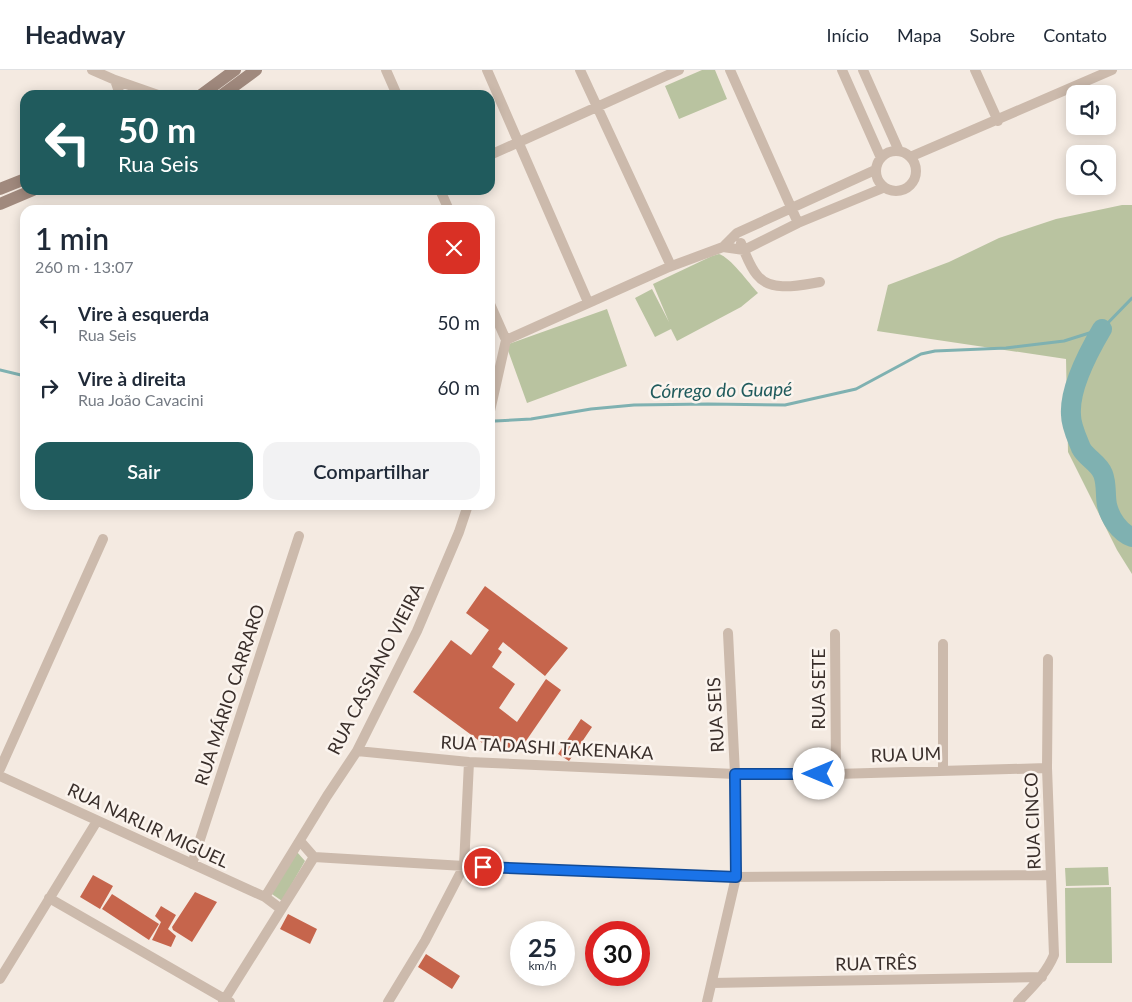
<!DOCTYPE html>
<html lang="pt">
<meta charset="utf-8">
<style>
body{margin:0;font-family:Lato,sans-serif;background:#f2f2f3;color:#1f2937;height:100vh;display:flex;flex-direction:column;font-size:19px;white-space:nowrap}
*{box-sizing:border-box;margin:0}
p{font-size:16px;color:#747a83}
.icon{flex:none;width:28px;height:28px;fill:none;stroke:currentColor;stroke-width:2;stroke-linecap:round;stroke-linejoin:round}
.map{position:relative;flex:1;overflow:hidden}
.side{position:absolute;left:20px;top:135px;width:475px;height:305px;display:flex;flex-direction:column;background:#fff;border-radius:15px;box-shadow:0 2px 12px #0003}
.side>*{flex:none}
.banner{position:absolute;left:20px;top:20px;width:475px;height:105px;border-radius:15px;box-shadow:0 2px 12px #0003;background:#205b5d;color:#fff;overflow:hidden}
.buttons{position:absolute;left:1066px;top:15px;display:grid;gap:10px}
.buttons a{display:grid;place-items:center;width:50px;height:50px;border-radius:10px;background:#fff;box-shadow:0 2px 12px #0003;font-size:25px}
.speed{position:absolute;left:510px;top:851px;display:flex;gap:10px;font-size:25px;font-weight:700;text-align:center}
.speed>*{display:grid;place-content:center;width:65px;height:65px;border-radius:50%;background:#fff;box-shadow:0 2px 12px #0003;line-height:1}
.speed small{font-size:12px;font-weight:400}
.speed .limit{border:8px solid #d22;background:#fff;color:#111}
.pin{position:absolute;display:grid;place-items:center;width:42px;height:42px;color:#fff;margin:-21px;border:2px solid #fff;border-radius:50%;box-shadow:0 1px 5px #0007}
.me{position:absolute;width:55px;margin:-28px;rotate:270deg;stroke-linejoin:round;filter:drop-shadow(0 0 4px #0008)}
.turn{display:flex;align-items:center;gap:18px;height:105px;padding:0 15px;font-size:22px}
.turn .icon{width:65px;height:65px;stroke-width:2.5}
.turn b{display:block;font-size:35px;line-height:42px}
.round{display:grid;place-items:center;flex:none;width:52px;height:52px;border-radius:15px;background:#f2f2f3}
.headline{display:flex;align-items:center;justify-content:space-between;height:85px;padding:0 15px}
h1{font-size:30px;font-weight:600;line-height:38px}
.button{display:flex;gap:10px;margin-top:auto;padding:10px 15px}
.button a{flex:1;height:58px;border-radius:15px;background:#205b5d;color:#fff;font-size:20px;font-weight:600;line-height:58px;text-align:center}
.button a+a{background:#f2f2f3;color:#1f2937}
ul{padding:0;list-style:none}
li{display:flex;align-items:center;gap:15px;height:65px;padding:0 15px}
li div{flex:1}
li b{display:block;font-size:19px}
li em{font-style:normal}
header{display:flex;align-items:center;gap:30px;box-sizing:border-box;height:70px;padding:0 25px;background:#fff;border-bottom:1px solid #e0e1e3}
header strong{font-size:24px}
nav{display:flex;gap:28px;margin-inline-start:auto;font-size:18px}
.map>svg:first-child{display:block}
</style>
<header>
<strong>Headway</strong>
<nav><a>Início</a><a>Mapa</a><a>Sobre</a><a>Contato</a></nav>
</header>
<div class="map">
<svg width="1132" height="932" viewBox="0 0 1132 932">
<rect width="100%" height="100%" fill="#f4eae1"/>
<path fill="#b9c3a0" d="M 702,0 L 715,0 L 727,29 L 679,49 L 665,16 Z
M 1122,135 L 1132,135 L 1132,504 L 1117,480 L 1068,382 L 1066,289 L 877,261 L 888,215 L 949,192 L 999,168 L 1056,149 Z
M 719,184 C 731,188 748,212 758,223 L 741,237 L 677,271 L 671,259 L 655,267 L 635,228 L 652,219 L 669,252 L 653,214 L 712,186 Z
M 607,239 L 627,296 L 527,333 L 506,275 Z
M 297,782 L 305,791 L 282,831 L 269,822 Z
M 1108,797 L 1109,815 L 1066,816 L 1065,798 Z
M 1111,817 L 1112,893 L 1066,893 L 1065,818 Z"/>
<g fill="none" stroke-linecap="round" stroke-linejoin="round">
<path stroke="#7fb1b1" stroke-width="3" d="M 0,300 L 25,306
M 495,351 L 531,349 L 591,339 L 634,335 L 708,334 L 785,335 L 856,319 L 921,284 L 935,281 L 1006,278 L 1064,271 L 1102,259 L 1132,228"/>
<path stroke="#7fb1b1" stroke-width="20" d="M 1102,259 C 1089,281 1069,318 1071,345 C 1071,356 1077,368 1081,378 C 1086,388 1099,393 1103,404 C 1107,414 1105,425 1107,435 C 1110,448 1119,462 1132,467"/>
</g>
<path fill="#c6654c" d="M 485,516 L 568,578 L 545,606 L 503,572 L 498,579 L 502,582 L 492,597 L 515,614 L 499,638 L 517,652 L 546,609 L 561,620 L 517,684 L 492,666 L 485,675 L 413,622 L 451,570 L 471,585 L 489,560 L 466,543 Z
M 581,649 L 592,657 L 569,691 L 558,684 Z
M 93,805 L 113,816 L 100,839 L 80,827 Z
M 195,822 L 217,832 L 192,872 L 173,860 L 172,857 Z
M 112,824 L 159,854 L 149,870 L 102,839 Z
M 161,836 L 176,845 L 168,859 L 176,866 L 171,877 L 152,870 L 161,852 L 155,846 Z
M 288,844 L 317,859 L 310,874 L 280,859 Z
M 426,884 L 460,906 L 452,919 L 418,897 Z"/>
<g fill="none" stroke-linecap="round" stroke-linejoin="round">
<path stroke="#ccbaac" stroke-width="10" d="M 92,0 L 115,10 L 158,25
M 386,0 L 397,25
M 487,0 L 588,232
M 580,0 L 671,196
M 730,0 L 798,153
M 842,0 L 881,88
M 863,0 L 899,81
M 975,0 L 998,51
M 115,10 L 120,25
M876 101a20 20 0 1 1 40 0a20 20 0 1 1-40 0Z
M 490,85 L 679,0
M 910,87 L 1112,0
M 440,120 L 449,140
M 741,173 C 745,183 750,197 757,205 C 771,223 801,215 820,212
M 723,177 L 744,180 L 798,153 L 883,118
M 490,234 L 506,270
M 506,270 L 669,197 L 723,177 L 737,163 L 875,100
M 490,341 L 506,270
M 835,564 L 836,704
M 357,681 L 469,692 L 735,704 L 836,704 L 1047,698
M 0,699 L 103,469
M 943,700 L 943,574
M 0,706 L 265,827 L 281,839
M 300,771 L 314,787
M 314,787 L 464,796 L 736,807 L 1050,805
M 192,794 L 299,466
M 265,827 L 327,726 L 357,681 L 417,561 L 459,462 L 468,435
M 49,828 L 230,932
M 0,909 L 97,751
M 712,913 L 1042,907
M 223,932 L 314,787
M 388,932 L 425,871 L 464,796 L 469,692
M 707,932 L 736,807 L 735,704 L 728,563
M 1018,932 C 1032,917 1046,904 1054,885 L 1047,698 L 1048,589"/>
<path stroke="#a0897d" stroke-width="12" d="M 201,25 L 235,0
M 222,25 L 256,0
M 0,119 L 25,109
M 0,134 L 33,120"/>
</g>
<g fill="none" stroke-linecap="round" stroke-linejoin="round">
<g stroke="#114b97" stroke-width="12">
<path id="route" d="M 483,797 L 736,807 L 735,704 L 819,704"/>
</g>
<use href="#route" stroke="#1a73e8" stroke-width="9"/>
</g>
<g text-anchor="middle" stroke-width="5" stroke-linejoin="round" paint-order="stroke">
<g font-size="18" fill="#3a2f2b" stroke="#fbf4ee">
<text transform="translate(376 599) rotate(-63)" y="6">RUA CASSIANO VIEIRA</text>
<text transform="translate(819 619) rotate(-90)" y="6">RUA SETE</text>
<text transform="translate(230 625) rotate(-72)" y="6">RUA MÁRIO CARRARO</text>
<text transform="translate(716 645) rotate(-93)" y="6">RUA SEIS</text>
<text transform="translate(547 678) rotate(3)" y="6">RUA TADASHI TAKENAKA</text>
<text transform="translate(906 685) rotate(-2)" y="6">RUA UM</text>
<text transform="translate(1033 751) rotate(-92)" y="6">RUA CINCO</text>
<text transform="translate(148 756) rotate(25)" y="6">RUA NARLIR MIGUEL</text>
<text transform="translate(876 894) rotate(-1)" y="6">RUA TRÊS</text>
</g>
<g font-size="19" font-style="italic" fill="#205b5d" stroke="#fbf4ee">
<text transform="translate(721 320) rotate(-1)" y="7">Córrego do Guapé</text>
</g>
</g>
</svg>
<div class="buttons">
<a><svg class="icon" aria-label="sound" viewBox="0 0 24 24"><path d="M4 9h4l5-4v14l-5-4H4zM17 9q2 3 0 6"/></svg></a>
<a><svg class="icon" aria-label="search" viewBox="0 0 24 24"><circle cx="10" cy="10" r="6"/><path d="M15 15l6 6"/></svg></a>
</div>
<div class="speed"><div>25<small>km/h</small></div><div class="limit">30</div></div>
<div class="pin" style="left:483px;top:797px;background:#d93025"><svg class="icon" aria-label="arrive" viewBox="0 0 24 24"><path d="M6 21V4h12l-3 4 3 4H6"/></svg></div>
<svg class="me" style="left:819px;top:704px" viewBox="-20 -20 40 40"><circle r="19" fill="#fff"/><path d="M0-13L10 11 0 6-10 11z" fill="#1a73e8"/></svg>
<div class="banner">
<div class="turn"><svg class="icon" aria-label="left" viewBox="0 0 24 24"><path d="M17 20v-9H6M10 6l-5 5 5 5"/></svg><div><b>50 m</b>Rua Seis</div></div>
</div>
<section class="side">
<div class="headline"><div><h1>1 min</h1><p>260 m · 13:07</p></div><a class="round" style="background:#d93025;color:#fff"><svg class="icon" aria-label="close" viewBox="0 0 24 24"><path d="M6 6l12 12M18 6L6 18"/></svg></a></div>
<ul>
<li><svg class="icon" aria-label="left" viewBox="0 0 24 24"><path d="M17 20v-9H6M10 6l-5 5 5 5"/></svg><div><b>Vire à esquerda</b><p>Rua Seis</p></div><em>50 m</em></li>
<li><svg class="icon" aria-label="right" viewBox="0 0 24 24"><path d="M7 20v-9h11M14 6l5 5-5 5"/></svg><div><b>Vire à direita</b><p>Rua João Cavacini</p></div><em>60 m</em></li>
</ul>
<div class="button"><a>Sair</a><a>Compartilhar</a></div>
</section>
</div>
